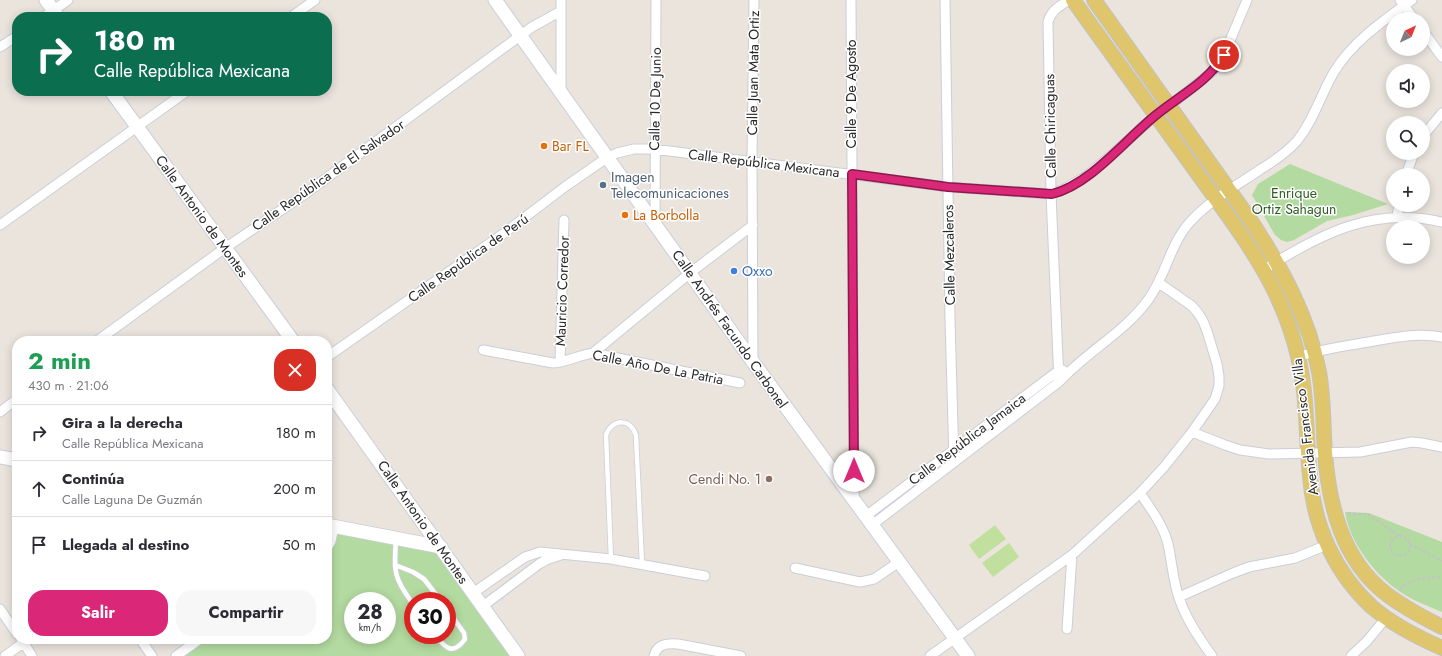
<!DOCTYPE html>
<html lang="es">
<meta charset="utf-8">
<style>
body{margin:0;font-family:Jost,sans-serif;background:#f7f7f7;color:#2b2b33;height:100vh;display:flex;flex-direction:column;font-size:15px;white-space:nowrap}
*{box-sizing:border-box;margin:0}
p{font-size:13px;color:#7c7c81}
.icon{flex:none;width:22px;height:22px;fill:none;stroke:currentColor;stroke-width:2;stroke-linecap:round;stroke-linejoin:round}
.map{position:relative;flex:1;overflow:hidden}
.sheet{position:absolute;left:12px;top:336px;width:320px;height:308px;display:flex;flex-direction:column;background:#fff;border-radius:16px;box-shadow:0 2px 10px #0003}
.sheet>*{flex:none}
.banner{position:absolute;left:12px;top:12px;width:320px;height:84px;border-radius:16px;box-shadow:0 2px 10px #0003;background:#0b6e4f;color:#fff;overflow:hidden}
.needle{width:26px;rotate:43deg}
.controls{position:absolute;left:1386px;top:12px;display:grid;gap:8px}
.controls a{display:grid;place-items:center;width:44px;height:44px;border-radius:50%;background:#fff;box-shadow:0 2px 10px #0003;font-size:20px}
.speed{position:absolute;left:344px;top:592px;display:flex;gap:8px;font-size:20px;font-weight:700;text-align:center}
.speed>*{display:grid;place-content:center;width:52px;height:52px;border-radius:50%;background:#fff;box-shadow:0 2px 10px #0003;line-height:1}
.speed small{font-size:10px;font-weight:400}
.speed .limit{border:6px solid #d22;background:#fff;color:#111}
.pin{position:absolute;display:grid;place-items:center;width:34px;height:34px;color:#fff;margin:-17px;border:2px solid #fff;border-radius:50%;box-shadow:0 1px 4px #0007}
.me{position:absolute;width:44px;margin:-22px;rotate:0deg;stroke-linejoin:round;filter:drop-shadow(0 0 3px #0008)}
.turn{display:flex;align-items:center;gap:14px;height:84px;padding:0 16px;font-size:18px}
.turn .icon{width:52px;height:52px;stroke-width:2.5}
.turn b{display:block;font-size:28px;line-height:34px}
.round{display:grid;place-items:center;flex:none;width:42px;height:42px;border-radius:16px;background:#f7f7f7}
.headline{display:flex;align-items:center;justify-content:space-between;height:68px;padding:0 16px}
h1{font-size:24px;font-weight:700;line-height:30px;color:#1e9e55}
.cta{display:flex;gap:8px;margin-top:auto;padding:8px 16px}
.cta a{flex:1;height:46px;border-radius:16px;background:#db2777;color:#fff;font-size:16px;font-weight:700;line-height:46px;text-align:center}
.cta a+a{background:#f7f7f7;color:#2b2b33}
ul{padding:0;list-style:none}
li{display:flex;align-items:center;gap:12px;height:56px;padding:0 16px;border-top:1px solid #e1e1e2}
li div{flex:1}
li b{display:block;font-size:15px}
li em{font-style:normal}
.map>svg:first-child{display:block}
</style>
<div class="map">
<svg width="1442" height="656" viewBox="0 0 1442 656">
<rect width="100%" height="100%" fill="#eae4dd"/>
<path fill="#b3daa0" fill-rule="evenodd" d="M 1290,164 L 1388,204 L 1353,215 L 1327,221 L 1294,240 L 1287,242 L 1281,240 L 1275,235 L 1252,195 L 1258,184 Z
M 1345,512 L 1369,513 L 1442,542 L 1442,612 C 1430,607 1417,602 1405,595 C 1377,578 1350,544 1345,512 Z
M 337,527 L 436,548 L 514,656 L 171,656 L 195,639 L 327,639 L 327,545 ZM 353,601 L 387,601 L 387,635 L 353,635 ZM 413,601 L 447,601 L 447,635 L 413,635 Z"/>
<path fill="#c2e09d" d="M 995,525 L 1006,539 L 979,559 L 969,545 Z
M 1009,543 L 1019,557 L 993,577 L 982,563 Z"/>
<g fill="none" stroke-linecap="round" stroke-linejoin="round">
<g stroke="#cbced9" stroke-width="6">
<path id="lane" d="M 396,539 C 394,572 393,577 413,604
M 611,559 L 606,435 C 612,418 632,418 636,436 L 642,564
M 395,565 L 413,572 L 424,579 L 441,601
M 435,635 C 445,648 453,656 465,639 L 464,633 L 447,609"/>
</g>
<g stroke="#cbced9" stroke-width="11">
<path id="street" d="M 851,0 L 854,501
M 945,0 L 950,319 L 954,462
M 1400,0 L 1414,19
M 44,17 L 68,0
M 291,17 L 315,0
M 1423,31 L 1442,57
M 0,47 L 17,36
M 561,92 L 561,0
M 1423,136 L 1442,113
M 1406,175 L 1414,153
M 1397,217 L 1399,205
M 655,223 L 656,0
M 0,225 L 187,91
M 1263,270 C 1320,234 1373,206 1442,222
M 97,341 L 225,248 L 302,196 L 532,27 L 561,11
M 483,350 L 553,363 C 567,362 580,355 593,353 L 740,383
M 593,353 L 690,273 L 753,225
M 327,357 L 503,234 L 566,186 L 608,157 L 617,153 L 634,149 L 654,149 L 948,187 L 1051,194 L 1064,189 L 1085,177 L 1108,158 L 1156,115 L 1169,106 L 1212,72 L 1224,55 L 1247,0
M 1298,357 C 1318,350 1340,347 1362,343 C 1388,339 1415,332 1442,337
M 560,362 L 564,220
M 753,362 L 752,161 L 754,0
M 1059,382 L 1051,194 L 1048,22 C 1051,10 1060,6 1069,0
M 0,412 L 17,399
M 1192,432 L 1225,445 L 1240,450 L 1269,454 L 1360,452 L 1412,442 L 1422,443 L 1442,447
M 1140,493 C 1151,509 1163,525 1168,544 C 1172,562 1173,581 1179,598 C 1186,619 1199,638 1212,656
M 866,516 L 1058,371 L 1063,370
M 872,525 L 1059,382 C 1086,352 1124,333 1148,300 C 1166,276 1170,243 1191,221 C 1210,200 1238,185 1261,169 C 1274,161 1287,152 1297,141 C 1314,120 1321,94 1334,72 C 1352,42 1384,20 1412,0
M 327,548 L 331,541 L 334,526
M 795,568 L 860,582 L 874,579 L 899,562
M 473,593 L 525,557 L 540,552 L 611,559 L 705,576
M 1179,597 L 1233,573 L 1249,567 L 1295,558 L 1327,545
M 483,606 L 539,564 L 546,560 L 561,555
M 0,609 L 17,634
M 1067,629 L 1072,555
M 21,639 L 32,656
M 140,639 L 152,656
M 5,656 L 23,643
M 176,656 L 200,639
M 654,656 C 657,644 667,643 678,644 L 741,656
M 930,656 L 1072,555 L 1140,493 L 1164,467 L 1192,432 L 1215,399 L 1219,386 L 1219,376 L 1217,364 L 1207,331 L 1203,321 L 1198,313 L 1192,306 L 1159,283
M 1351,656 L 1367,641 L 1386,618"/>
</g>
<g stroke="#cbced9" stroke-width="15">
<path id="secondary" d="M 46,0 L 58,17
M 495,0 L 753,362 L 968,656
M 111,91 L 293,341
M 327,389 L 518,656
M 0,457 L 17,460
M 327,525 L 441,547"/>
</g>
<g stroke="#c3c3c3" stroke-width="16">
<path id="primary" d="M 1073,0 C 1113,56 1153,112 1193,167 C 1220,205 1249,242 1271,284 C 1288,317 1300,354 1304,391 C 1307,419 1307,448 1310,477 C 1314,526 1335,573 1372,607 C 1393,625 1417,637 1442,648
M 1094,0 L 1251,221 C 1281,267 1309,317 1319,372 C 1324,399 1323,426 1325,453 C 1329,505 1342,559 1385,593 C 1403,607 1422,617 1442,627"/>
</g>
<path stroke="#c3c3c3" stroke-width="2" stroke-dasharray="3 2" stroke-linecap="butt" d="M 1348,513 L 1369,515 L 1400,536
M1390 546a10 10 0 1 1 20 0a10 10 0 1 1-20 0Z
M 1410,544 L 1442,561
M 1400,589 C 1412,578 1426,577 1442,577"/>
<use href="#lane" stroke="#fff" stroke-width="4.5"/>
<use href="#street" stroke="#fff" stroke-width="9"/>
<use href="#secondary" stroke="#fff" stroke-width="13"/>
<use href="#primary" stroke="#dfc66d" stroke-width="14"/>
</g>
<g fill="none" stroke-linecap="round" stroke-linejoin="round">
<g stroke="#8e194d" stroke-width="10">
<path id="route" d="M 854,471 L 852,174 L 948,187 L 1052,194 C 1090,185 1126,139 1156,115 C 1179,96 1208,82 1224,55"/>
</g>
<use href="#route" stroke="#db2777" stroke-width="7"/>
</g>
<g fill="#e8710a" stroke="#fff" stroke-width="1.5">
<circle cx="544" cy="146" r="4"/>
<circle cx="625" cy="215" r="4"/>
</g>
<circle fill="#5c6f8a" stroke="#fff" stroke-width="1.5" cx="603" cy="185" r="4"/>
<circle fill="#3f7fe0" stroke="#fff" stroke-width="1.5" cx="734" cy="271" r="4"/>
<circle fill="#8d6e63" stroke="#fff" stroke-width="1.5" cx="769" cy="479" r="4"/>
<g text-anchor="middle" stroke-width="3" stroke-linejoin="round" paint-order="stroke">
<g font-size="14" fill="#292929" stroke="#fff">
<text transform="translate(753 73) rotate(-89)" y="5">Calle Juan Mata Ortiz</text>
<text transform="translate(851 94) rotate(-90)" y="5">Calle 9 De Agosto</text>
<text transform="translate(655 99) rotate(-89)" y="5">Calle 10 De Junio</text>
<text transform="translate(1050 126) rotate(-91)" y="5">Calle Chiricaguas</text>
<text transform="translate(764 163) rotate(7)" y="5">Calle República Mexicana</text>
<text transform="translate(328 175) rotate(-35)" y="5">Calle República de El Salvador</text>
<text transform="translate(202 216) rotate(54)" y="5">Calle Antonio de Montes</text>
<text transform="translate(949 255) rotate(-91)" y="5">Calle Mezcaleros</text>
<text transform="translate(468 258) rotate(-35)" y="5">Calle República de Perú</text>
<text transform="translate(562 291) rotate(-88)" y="5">Mauricio Corredor</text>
<text transform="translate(730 329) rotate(55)" y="5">Calle Andrés Facundo Carbonel</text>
<text transform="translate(658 367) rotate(11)" y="5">Calle Año De La Patria</text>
<text transform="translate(1305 427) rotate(-97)" y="5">Avenida Francisco Villa</text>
<text transform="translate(967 439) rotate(-37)" y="5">Calle República Jamaica</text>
<text transform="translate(423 522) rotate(55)" y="5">Calle Antonio de Montes</text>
</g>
<g font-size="14" fill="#c56008" stroke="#fff" text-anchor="start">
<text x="552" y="151">Bar FL</text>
<text x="633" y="220">La Borbolla</text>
</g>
<g font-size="14" fill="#4e5e75" stroke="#fff" text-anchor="start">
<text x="611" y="182">Imagen<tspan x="611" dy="16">Telecomunicaciones</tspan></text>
</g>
<g font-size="14" fill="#2e5d23" stroke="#fff">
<text x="1294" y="198">Enrique<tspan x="1294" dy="16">Ortiz Sahagun</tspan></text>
</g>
<g font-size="14" fill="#366cbe" stroke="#fff" text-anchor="start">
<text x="742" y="276">Oxxo</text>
</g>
<g font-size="14" fill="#785e54" stroke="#fff" text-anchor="end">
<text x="761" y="484">Cendi No. 1</text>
</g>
</g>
</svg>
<div class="controls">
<a><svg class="needle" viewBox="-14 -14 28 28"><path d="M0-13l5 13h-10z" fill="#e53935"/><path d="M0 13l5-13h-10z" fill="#7c7c81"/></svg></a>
<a><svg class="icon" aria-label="sound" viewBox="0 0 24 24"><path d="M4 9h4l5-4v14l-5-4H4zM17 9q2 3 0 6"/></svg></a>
<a><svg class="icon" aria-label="search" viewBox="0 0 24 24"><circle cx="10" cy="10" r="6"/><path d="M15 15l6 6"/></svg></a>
<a>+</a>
<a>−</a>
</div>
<div class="speed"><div>28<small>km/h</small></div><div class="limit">30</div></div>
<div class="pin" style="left:1224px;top:55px;background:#d93025"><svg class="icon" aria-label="arrive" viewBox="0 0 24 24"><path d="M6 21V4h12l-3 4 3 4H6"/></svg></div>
<svg class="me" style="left:854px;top:471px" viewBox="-20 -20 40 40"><circle r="19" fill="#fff"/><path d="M0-13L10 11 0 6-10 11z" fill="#db2777"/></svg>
<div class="banner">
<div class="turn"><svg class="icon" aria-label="right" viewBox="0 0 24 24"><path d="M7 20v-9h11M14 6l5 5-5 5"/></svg><div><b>180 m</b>Calle República Mexicana</div></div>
</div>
<section class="sheet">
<div class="headline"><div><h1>2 min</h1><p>430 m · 21:06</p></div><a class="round" style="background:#d93025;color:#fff"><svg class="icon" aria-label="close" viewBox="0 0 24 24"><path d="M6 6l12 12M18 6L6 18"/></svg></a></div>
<ul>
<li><svg class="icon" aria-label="right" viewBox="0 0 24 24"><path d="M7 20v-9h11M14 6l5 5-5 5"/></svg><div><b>Gira a la derecha</b><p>Calle República Mexicana</p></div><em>180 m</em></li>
<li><svg class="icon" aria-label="ahead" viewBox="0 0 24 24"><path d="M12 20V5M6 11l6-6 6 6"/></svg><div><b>Continúa</b><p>Calle Laguna De Guzmán</p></div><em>200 m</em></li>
<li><svg class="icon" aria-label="arrive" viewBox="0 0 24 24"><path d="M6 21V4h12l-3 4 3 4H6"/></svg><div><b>Llegada al destino</b></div><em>50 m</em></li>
</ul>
<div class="cta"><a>Salir</a><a>Compartir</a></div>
</section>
</div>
